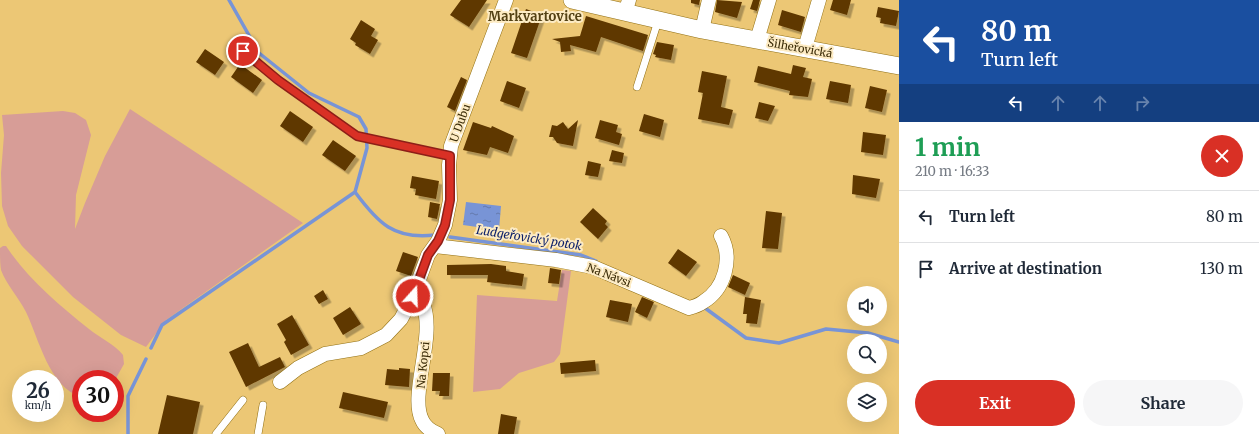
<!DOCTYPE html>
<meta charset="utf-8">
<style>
body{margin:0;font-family:Merriweather,serif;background:#f6f6f7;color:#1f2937;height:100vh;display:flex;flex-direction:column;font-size:15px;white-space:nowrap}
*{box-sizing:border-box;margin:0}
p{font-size:13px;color:#747a83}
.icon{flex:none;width:22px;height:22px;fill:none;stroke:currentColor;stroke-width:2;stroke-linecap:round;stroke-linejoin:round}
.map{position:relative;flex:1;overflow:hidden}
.details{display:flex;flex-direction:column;background:#fff;width:360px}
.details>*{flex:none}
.guide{background:#1a4fa0;color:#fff;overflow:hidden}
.controls{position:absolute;left:847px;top:286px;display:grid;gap:8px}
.controls a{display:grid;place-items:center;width:40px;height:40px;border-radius:50%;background:#fff;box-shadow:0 4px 16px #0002;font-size:20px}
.speed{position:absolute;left:12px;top:370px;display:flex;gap:8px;font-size:20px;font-weight:700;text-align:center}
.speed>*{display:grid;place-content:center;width:52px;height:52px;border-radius:50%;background:#fff;box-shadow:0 4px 16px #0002;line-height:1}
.speed small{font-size:10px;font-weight:400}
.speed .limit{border:6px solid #d22;background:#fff;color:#111}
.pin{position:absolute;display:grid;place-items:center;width:34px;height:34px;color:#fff;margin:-17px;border:2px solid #fff;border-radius:50%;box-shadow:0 1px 4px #0007}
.me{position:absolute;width:44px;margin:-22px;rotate:20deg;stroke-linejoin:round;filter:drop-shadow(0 0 3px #0008)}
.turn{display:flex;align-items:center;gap:14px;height:84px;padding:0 16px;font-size:18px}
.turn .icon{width:52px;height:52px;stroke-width:2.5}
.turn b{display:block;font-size:28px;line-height:34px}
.lanes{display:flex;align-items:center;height:38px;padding:0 16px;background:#0003;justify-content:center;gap:20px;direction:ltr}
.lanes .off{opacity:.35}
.round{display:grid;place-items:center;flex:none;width:42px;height:42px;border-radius:21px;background:#f6f6f7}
.headline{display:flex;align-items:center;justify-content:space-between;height:68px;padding:0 16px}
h1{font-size:24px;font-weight:700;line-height:30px;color:#1e9e55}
.action{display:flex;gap:8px;margin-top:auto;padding:8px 16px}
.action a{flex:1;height:46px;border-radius:24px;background:#d93025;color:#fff;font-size:16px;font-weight:700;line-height:46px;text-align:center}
.action a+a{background:#f6f6f7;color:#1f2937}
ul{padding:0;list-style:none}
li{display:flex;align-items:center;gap:12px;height:52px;padding:0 16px;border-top:1px solid #e0e1e3}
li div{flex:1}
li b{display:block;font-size:15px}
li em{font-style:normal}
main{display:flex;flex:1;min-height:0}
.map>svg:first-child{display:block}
</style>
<main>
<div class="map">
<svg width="899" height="434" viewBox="0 0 899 434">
<defs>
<pattern id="water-ripples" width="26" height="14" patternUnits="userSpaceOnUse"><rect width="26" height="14" fill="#7894d6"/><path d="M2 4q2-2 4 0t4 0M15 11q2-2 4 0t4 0" fill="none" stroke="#6479ac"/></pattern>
<filter id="shadow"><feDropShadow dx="3.5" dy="3.5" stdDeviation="0" flood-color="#0004"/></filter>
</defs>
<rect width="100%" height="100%" fill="#ecc775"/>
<path fill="#d79d97" d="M 130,109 L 303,223 L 166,320 L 146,347 L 121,335 L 73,297 L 22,246 L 8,226 L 2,206 L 1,173 L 4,135 L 2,115 L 63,111 L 75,113 L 86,120 L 91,135 L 76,195 L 75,229 L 85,203 L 105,156 Z
M 3,246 L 6,246 C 27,278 59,305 89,329 C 100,338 114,344 123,355 L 124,364 L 115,380 L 81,379 L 81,397 C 49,387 39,339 26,312 C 19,298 6,284 1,270 C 0,264 0,255 0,248 Z
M 562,270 L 571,271 L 560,354 L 554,362 L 519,373 L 500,389 L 473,392 L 477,295 L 557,301 Z"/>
<path fill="url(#water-ripples)" d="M 466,202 L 501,206 L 499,230 L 463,225 Z"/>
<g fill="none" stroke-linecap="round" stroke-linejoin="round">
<path stroke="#7894d6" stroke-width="3.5" d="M 229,0 L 259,53 L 309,93 L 359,117 L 366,129 L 367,148 L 355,192 C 378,223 394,240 435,235
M 450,237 L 581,255 L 596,261
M 705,308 L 746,338 L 779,343 L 826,329 L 868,333 L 899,342
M 151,348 L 162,325 L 355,192
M 128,434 L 128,396 L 146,359"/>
</g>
<path fill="#5f3804" filter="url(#shadow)" d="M 461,0 L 487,0 L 469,27 L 450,15 Z
M 691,0 L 700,0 L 699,5 L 691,3 Z
M 717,0 L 742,2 L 737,18 L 715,12 Z
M 753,0 L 760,0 L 757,11 L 750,9 Z
M 833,0 L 851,0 L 847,15 L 830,10 Z
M 878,7 L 899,11 L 896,26 L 880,23 L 881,18 L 876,17 Z
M 526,9 L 542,15 L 527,58 L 511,53 Z
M 782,10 L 805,17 L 801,32 L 778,25 Z
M 586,16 L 648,35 L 643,51 L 601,37 L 596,52 L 570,45 L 571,51 L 561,52 L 560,42 L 552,39 L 580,36 Z
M 361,20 L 375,29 L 371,36 L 378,40 L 370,54 L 355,45 L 356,43 L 350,39 Z
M 657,42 L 674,45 L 671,60 L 655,57 L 656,55 L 653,54 Z
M 205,49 L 224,62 L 215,75 L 196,62 Z
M 240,64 L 262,80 L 253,93 L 231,77 Z
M 793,65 L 806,68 L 803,77 L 812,79 L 808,97 L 789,95 L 790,91 L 754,82 L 758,66 L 791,74 Z
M 702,71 L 727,76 L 721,107 L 733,110 L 729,125 L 698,119 L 703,93 L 698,92 Z
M 461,77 L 467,80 L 455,111 L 447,107 Z
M 507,81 L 526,88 L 519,108 L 500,101 Z
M 830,81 L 851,85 L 848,103 L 826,99 Z
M 870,86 L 887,90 L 882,112 L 865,108 Z
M 759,102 L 775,106 L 768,121 L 755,118 Z
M 290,111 L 313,127 L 303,142 L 280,126 Z
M 644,114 L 664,120 L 660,137 L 639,131 Z
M 578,120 L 573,146 L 557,143 L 553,137 L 549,137 L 552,125 L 557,126 L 563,122 L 568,129 Z
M 600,120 L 618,125 L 616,132 L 622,134 L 619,145 L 595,138 Z
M 473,122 L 491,128 L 492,126 L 514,136 L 508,153 L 490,147 L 487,155 L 463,150 Z
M 863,132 L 886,135 L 883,155 L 861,152 Z
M 333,140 L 356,156 L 345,171 L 322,155 Z
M 612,150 L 624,153 L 622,163 L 609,161 Z
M 588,161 L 601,164 L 598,177 L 585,175 Z
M 853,175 L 880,179 L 876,198 L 852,194 Z
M 412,176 L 439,181 L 436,199 L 415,195 L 416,189 L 410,188 Z
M 430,202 L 440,204 L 437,219 L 428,217 Z
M 593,208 L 607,221 L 605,224 L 608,227 L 598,239 L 580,222 Z
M 766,211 L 782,213 L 778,249 L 762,248 Z
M 678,249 L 697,262 L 686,276 L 668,263 Z
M 403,252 L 418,257 L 411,276 L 396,271 Z
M 491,264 L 506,266 L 506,271 L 524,274 L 522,286 L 487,282 L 488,275 L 447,275 L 447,265 Z
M 550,268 L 561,270 L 559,284 L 548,283 Z
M 733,275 L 750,283 L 745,295 L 728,287 Z
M 323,290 L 328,299 L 319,304 L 314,296 Z
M 642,297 L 654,302 L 647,318 L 635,312 Z
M 745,297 L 761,300 L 757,324 L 746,323 L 747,314 L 743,314 Z
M 610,300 L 632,304 L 628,322 L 606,317 Z
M 350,307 L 361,324 L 343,335 L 333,318 Z
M 292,315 L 309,345 L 291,355 L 284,342 L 286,340 L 277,324 Z
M 248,343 L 259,367 L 280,357 L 285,367 L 246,387 L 229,352 Z
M 595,360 L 596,371 L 561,374 L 560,363 Z
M 399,368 L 410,369 L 409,387 L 385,385 L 387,369 L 399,370 Z
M 433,373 L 450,373 L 449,396 L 439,396 L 440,391 L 432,391 Z
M 343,392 L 388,402 L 384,418 L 339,408 Z
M 167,395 L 200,402 L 193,434 L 158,434 Z
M 501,414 L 517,417 L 514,434 L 498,434 Z"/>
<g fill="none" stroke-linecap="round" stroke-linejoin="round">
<g stroke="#927013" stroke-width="8">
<path id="service" d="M 243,51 L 278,80 L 357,136 L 450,156
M 637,87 L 658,21
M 216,434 L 243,400
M 258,434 L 263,405"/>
</g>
<g stroke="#927013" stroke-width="15">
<path id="minor" d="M 625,13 L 629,0
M 702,30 L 709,0
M 757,40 L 769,0
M 805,48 L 819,0
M 435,246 L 556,260 L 593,267 L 689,308 C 693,307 699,305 703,302 C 725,289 733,258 721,236
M 415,291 C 417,295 421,300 423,304 C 436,336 409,395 422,420 C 425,427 431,431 438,434
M 280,382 L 298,368 L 325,354 L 361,348 L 386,335 L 401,319 L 413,296 L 428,255 L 438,241 L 445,225 L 450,200 L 449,165 L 451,146 L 506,0"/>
</g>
<g stroke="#927013" stroke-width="18">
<path id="tertiary" d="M 572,0 L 702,30 L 899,66"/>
</g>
<use href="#service" stroke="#fff" stroke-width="7"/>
<use href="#minor" stroke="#fff" stroke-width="14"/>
<use href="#tertiary" stroke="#fff" stroke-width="17"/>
</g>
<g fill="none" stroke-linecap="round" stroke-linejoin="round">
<g stroke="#8d1f18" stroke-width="10">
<path id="route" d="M 243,51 L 278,80 L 357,136 L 450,156 L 450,200 L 445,225 L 438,241 L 428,255 L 413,296"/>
</g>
<use href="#route" stroke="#d93025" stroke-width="7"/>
</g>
<g text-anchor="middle" stroke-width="4" stroke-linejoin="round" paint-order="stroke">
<g font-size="11" fill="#3c2d09" stroke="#fdebc3">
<text transform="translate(800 48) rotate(10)" y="4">Šilheřovická</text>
<text transform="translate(460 123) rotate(-70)" y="4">U Dubu</text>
<text transform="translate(609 275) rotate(21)" y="4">Na Návsi</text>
<text transform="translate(423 365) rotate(-84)" y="4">Na Kopci</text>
</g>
<g font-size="12" font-style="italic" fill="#0a1e69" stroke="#fdebc3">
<text transform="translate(529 238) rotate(9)" y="4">Ludgeřovický potok</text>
</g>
<g font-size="13" font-weight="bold" fill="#534114" stroke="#fdebc3">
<text x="535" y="21">Markvartovice</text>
</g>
</g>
</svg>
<div class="controls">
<a><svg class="icon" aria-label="sound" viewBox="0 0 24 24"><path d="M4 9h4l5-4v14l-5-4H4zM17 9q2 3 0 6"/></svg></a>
<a><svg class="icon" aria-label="search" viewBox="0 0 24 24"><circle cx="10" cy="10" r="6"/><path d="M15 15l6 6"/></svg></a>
<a><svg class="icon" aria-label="layers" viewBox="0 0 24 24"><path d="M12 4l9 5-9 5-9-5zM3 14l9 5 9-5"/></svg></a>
</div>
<div class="speed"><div>26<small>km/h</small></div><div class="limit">30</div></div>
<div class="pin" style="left:243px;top:51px;background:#d93025"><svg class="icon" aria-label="arrive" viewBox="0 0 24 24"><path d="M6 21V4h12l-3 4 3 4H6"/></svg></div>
<svg class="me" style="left:413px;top:296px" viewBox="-20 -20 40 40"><circle r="17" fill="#d93025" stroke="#fff" stroke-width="3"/><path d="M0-11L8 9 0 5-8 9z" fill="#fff"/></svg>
</div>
<section class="details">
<div class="guide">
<div class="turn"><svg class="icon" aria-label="left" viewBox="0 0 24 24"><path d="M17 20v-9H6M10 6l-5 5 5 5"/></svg><div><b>80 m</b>Turn left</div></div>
<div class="lanes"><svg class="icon" aria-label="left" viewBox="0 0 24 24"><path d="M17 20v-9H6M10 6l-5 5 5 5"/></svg><svg class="icon off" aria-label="ahead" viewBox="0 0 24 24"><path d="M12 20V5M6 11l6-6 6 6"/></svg><svg class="icon off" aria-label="ahead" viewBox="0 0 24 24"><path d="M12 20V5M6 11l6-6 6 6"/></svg><svg class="icon off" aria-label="right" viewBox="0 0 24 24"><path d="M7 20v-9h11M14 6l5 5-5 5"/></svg></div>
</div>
<div class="headline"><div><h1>1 min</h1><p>210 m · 16:33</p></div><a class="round" style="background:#d93025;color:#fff"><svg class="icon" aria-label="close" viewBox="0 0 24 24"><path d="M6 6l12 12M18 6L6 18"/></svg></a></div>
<ul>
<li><svg class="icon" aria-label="left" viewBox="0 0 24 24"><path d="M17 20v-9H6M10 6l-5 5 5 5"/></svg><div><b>Turn left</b></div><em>80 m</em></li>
<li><svg class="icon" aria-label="arrive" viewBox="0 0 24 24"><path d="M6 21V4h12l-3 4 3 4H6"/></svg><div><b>Arrive at destination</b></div><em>130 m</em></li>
</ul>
<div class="action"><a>Exit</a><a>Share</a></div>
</section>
</main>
